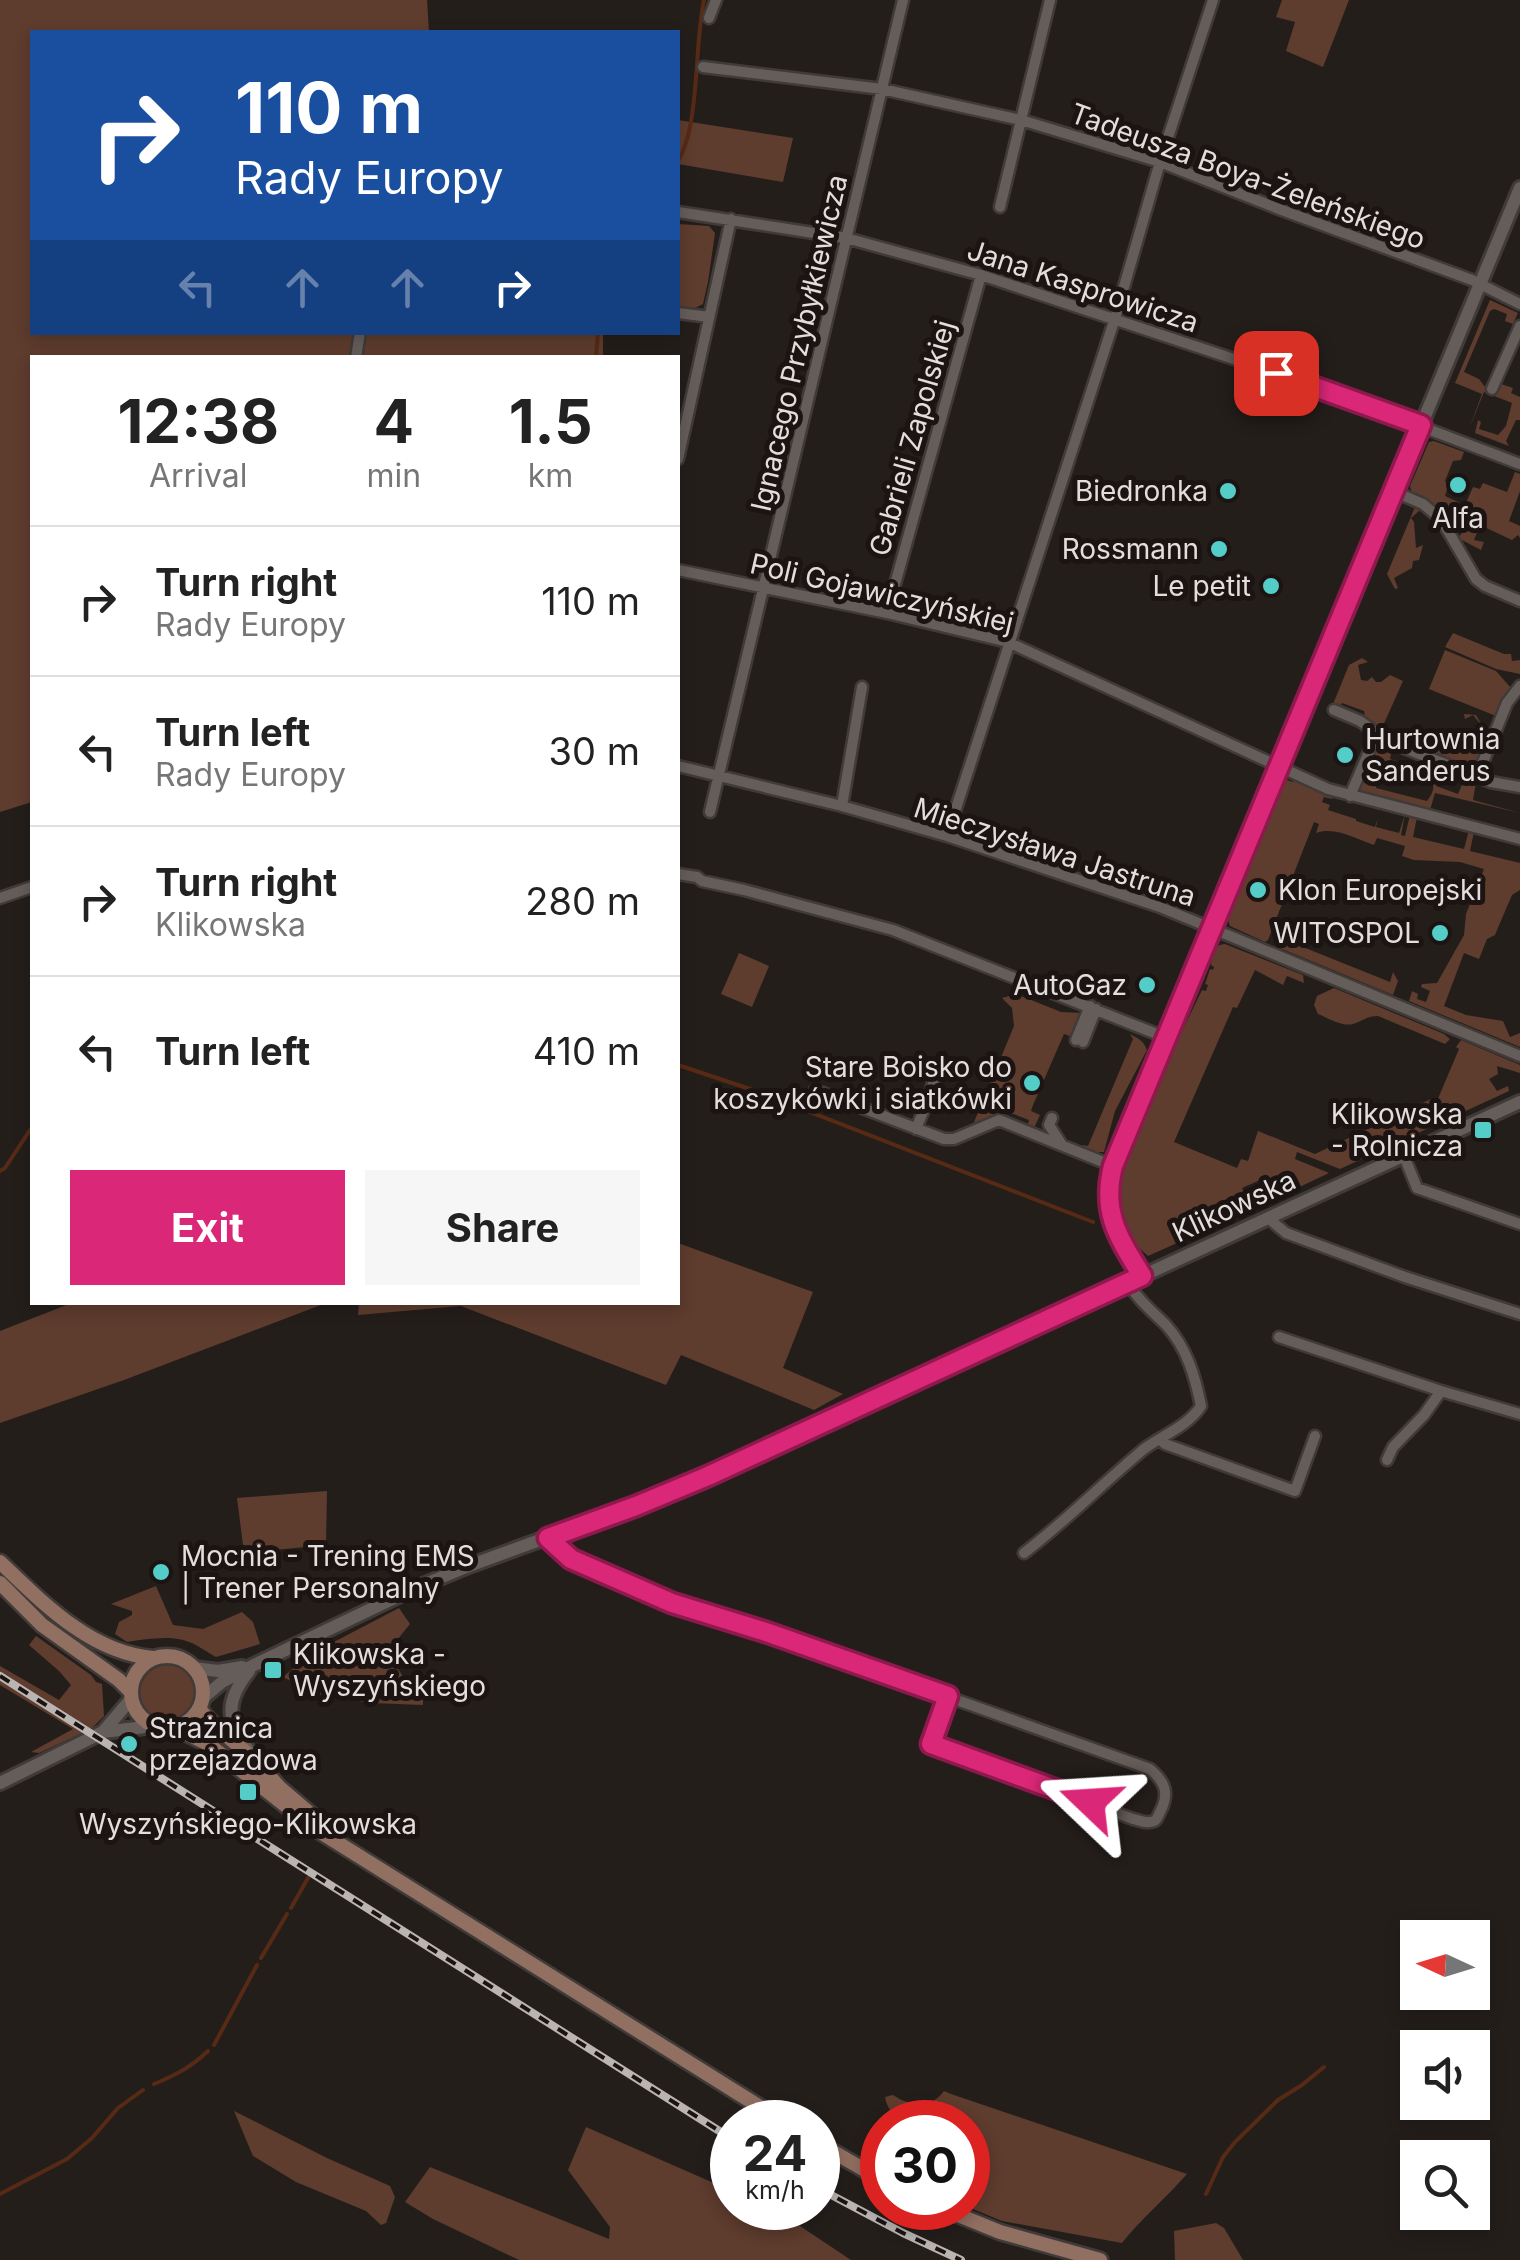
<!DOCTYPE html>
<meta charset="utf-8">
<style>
body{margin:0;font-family:Inter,sans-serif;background:#f6f6f6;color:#222;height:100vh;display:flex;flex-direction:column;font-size:38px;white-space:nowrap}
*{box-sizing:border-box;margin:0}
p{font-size:32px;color:#767676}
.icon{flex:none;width:55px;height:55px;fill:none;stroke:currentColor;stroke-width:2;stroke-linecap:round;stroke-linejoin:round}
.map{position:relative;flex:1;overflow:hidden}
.panel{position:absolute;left:30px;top:355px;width:650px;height:950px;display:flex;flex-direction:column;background:#fff;border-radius:0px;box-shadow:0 5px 15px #0003}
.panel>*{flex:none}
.banner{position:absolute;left:30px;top:30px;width:650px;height:305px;border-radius:0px;box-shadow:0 5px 15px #0003;background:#1a4fa0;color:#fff;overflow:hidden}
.needle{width:65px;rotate:274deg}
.fabs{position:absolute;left:1400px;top:1920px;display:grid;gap:20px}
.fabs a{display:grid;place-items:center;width:90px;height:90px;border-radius:0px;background:#fff;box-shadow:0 5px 15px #0003;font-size:50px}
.speed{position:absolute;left:710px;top:2100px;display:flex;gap:20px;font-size:50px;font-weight:700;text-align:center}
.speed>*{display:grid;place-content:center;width:130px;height:130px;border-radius:50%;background:#fff;box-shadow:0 5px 15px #0003;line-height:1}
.speed small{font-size:25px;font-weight:400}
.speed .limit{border:15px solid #d22;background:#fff;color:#111}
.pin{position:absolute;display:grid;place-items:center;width:85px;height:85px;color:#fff;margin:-42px;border-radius:20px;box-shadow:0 5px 15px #0006}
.me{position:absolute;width:110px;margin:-55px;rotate:290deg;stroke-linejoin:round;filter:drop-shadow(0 0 8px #0008)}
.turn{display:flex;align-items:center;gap:35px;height:210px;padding:0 40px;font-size:45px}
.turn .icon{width:130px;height:130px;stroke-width:2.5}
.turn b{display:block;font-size:70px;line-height:85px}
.lanes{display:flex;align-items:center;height:95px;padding:0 40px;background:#0003;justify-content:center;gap:50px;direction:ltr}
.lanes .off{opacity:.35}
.eta{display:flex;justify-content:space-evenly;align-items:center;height:170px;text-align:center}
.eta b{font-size:60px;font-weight:700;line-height:70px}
.action{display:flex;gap:20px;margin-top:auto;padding:20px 40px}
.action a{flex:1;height:115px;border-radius:0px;background:#db2777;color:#fff;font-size:40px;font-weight:700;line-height:115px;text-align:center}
.action a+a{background:#f6f6f6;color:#222}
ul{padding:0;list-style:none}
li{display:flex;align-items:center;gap:30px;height:150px;padding:0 40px;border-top:2px solid #e0e0e0}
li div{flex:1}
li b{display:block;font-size:38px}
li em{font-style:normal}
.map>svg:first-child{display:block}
</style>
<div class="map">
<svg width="1520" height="2260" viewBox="0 0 1520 2260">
<rect width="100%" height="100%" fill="#241e1b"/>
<path fill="#5e3c2e" d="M 0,0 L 427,0 L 429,32 L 32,32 L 32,332 L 603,333 L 603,358 L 32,358 L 32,802 L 0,812 Z
M 1282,0 L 1349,0 L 1323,67 L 1286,51 L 1295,22 L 1276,17 Z
M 678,120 L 793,138 L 783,182 L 678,164 Z
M 678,224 L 709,226 L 715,233 L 708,282 L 703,304 L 695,308 L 678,307 Z
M 1490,300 L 1518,313 L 1513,324 L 1505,321 L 1507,314 L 1494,309 L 1490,311 L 1464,372 L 1479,379 L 1485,387 L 1489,380 L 1513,388 L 1511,393 L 1520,397 L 1520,420 L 1516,420 L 1506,441 L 1509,446 L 1475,433 L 1478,420 L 1481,422 L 1479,429 L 1498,435 L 1506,426 L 1512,403 L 1484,392 L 1469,429 L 1482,394 L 1455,383 Z
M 1434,441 L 1464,452 L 1461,460 L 1453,461 L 1445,481 L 1448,486 L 1445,496 L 1465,505 L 1473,487 L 1480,489 L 1483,483 L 1507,492 L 1515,472 L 1520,474 L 1520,491 L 1509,521 L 1520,526 L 1520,538 L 1518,535 L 1512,540 L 1480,525 L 1474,540 L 1484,542 L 1481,550 L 1458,538 L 1464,530 L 1468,516 L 1451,510 L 1448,516 L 1451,522 L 1441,509 L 1412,494 L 1410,486 L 1429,442 Z
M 1415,507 L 1420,510 L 1411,518 L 1414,522 L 1416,548 L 1423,545 L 1419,560 L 1413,561 L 1412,568 L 1394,578 L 1398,588 L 1395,589 L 1387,574 Z
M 1453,633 L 1504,654 L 1511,654 L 1512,661 L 1520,660 L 1520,674 L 1496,669 L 1445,647 Z
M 1445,650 L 1496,671 L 1511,688 L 1503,699 L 1496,716 L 1429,689 Z
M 1362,658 L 1368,662 L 1358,665 L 1361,680 L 1367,681 L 1372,677 L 1376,682 L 1381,682 L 1390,675 L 1403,681 L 1382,728 L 1365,716 L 1364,711 L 1342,703 L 1339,706 L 1333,704 L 1349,665 Z
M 1464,714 L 1476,715 L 1488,736 L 1477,765 L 1468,765 L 1426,749 L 1433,731 L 1446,736 L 1454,736 L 1455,743 L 1473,741 L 1473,732 L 1480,732 L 1482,726 L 1473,715 L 1465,719 Z
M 1378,747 L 1392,749 L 1390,759 L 1426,770 L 1431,764 L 1442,769 L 1436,786 L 1458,794 L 1465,778 L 1476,782 L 1473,800 L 1520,813 L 1435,793 L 1430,810 L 1362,794 L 1360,787 L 1363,779 L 1367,776 L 1378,780 L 1376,788 L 1427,801 C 1435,791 1433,787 1434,775 L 1383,762 L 1380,769 L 1371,766 L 1375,750 Z
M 1287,780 L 1293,782 L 1295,780 L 1333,796 L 1332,799 L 1324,797 L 1322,802 L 1330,805 L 1328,810 L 1356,819 L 1356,821 L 1375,827 L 1378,818 L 1376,827 L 1399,833 L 1405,814 L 1401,835 L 1405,836 L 1410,815 L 1417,817 L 1413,837 L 1464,849 L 1469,830 L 1474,832 L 1470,851 L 1520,863 L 1520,890 L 1512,895 L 1497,930 L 1495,935 L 1487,939 L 1479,959 L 1464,953 L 1444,1006 L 1466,1015 L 1503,1021 L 1510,1037 L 1520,1033 L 1520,1047 L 1409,1001 L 1412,991 L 1418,994 L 1417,999 L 1426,1002 L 1430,991 L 1421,987 L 1422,984 L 1437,983 L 1464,935 L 1466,914 L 1484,869 L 1460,862 L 1414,860 L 1402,856 L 1405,846 L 1377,838 L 1374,845 C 1356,839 1335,826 1316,833 L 1319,824 L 1314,822 L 1268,940 L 1265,942 L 1230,926 L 1228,920 L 1245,869 L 1281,784 Z
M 1278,937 L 1390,982 L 1393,972 L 1398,981 L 1393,995 L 1275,946 Z
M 1225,944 L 1303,975 L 1304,983 L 1287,976 L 1283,985 L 1255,970 L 1237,1008 L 1233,1007 L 1174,1142 L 1237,1168 L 1241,1159 L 1248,1161 L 1258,1131 L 1315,1154 L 1431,1099 L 1437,1101 L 1459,1049 L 1456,1047 L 1461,1040 L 1520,1065 L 1520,1073 L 1497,1066 L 1498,1074 L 1489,1079 L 1497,1091 L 1508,1086 L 1509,1091 L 1340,1169 L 1297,1152 L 1295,1159 L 1329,1173 L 1253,1209 L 1251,1205 L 1272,1195 L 1266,1180 L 1260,1180 L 1242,1188 L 1252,1210 L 1249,1209 L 1244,1213 L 1148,1256 L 1137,1246 L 1132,1249 C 1091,1190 1138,1120 1163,1064 L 1166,1064 L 1202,990 L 1206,991 L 1208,985 L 1205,984 L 1210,969 L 1213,970 L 1214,967 L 1211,965 C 1212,954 1212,945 1225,944 Z
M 739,953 L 769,966 L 752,1007 L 721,994 Z
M 1334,988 L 1444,1034 L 1450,1039 L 1445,1044 L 1378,1016 C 1366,1016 1363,1021 1353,1024 C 1342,1027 1328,1018 1318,1014 L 1314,1005 L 1317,996 Z
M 1016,994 L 1061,1012 L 1082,1013 L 1073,1037 L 1064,1034 L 1033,1105 L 1031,1111 L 1040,1115 L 1033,1130 L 1027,1128 L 1029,1120 L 998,1108 L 993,1119 L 972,1127 L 1014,1026 L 1012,1008 L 1002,998 Z
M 1130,1034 C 1138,1038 1144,1041 1147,1050 L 1115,1111 L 1104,1152 L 1093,1152 L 1082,1147 L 1083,1145 L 1088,1146 L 1133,1039 Z
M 678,1243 L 813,1292 L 783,1368 L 843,1394 L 814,1410 L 681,1355 L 666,1385 L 461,1306 L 358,1315 L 359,1302 L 678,1302 Z
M 74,1302 L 326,1302 L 326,1303 L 124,1380 L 0,1423 L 0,1331 Z
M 327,1491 L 326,1545 L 244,1553 L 237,1498 Z
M 156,1586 L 173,1625 L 203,1629 L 242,1612 L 253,1622 L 260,1644 L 216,1657 C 208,1653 202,1648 194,1644 C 173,1634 149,1639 127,1642 L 115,1634 L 119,1622 L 132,1615 L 132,1611 L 111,1604 Z
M 399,1608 L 410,1624 L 397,1640 L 393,1661 L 404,1678 L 423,1692 L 423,1705 L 371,1703 L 317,1694 L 283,1677 L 309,1655 Z
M 36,1636 L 91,1675 L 96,1682 L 102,1684 L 104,1716 L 91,1729 L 39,1753 L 31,1752 L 73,1729 L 0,1685 L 0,1666 L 59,1700 L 71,1685 L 59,1671 L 29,1645 Z
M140 1693a28 28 0 1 1 56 0a28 28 0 1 1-56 0Z
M 944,2091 L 951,2094 L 1187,2174 C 1166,2198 1142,2218 1122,2243 L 1002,2221 L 968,2207 L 968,2122 L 895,2122 C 893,2113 886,2106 885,2097 L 893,2095 C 911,2107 931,2109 944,2091 Z
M 234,2111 L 327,2158 L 390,2186 L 395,2197 L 386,2223 L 381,2225 L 366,2211 L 296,2182 L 253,2156 Z
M 586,2127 L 732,2191 L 732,2208 L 766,2208 L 791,2220 L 851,2260 L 519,2260 L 433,2219 L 405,2202 L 430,2167 L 609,2239 L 610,2227 L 568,2170 Z
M 1216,2223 L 1224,2228 L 1243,2260 L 1175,2260 L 1174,2231 Z"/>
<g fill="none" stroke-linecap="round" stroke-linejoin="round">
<path stroke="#572a15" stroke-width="4" d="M 678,161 C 700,125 694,46 704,0
M 596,358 L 598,332
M 678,1065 L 756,1091 L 1093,1222
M 0,1171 L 5,1168 L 32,1127
M 291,1908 L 308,1878
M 261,1958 L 287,1914
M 214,2045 L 257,1965
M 154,2084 C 176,2075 191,2067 208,2051
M 0,2194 L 67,2159 L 92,2138 L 118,2108 L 143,2090
M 1206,2194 L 1223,2157 L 1235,2142 L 1278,2100 L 1302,2085 L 1324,2067"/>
<g stroke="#403b39" stroke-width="15">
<path id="minor" d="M 709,18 L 716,0
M 703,67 L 882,89 L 1021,120 L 1160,162 L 1279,209 L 1472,280 L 1520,304
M 1000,207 L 1050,0
M 678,212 L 846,238 L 981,275 L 1309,384 L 1520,464
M 678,313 L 709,317
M 356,358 L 360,332
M 1492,389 L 1520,326
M 678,459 L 731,219
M 1393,491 L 1423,504 L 1441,519 L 1476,579 L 1485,586 L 1520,601
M 678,570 L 887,613 L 1008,642 L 1328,789 L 1520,839
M 887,613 L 981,275
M 1334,710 L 1360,721 L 1389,742 L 1491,782 L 1520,787
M 678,766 L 842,806 L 947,836 L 1160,907 L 1520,1056
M 1477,777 L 1507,703 L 1520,686
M 1350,796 L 1377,733
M 842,806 L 862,687
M 710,812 L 903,0
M 947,836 L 1115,318 L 1160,162 L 1213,0
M 678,874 L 697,877 L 702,881 L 744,890 L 893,930 L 1167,1038
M 0,898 L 32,887
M 1076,1040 L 1090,1006
M 1083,1042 L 1096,1009
M 815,1090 L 944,1139 L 954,1139 L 999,1120 L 1113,1166
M 1052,1118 L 1049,1125 L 1062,1145
M 916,1129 L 929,1097 L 933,1083
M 1404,1156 L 1417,1188 L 1520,1224
M 1268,1218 L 1286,1233 L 1405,1277 L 1520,1314
M 1279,1337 L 1441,1391 L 1520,1414
M 1160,1439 L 1165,1444 L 1295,1491 L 1315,1436
M 1387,1460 L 1393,1447 L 1424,1415 L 1441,1391
M 548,1538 L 571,1559 L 672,1603 L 766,1632 L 1150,1769 C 1165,1782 1170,1793 1160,1812 C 1157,1818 1157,1822 1149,1822 C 1144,1823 1139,1820 1133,1819 L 931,1744 L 947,1697
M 1024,1553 C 1066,1521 1103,1483 1144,1449 C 1163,1435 1188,1426 1201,1406 C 1195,1376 1187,1348 1166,1325 C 1152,1311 1138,1300 1128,1283"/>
</g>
<g stroke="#403b39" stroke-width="18">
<path id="tertiary" d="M 1142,1276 C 1118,1238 1101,1213 1113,1166 L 1520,188
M 194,1668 L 218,1671 L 242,1667
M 203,1698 L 222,1682 L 254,1665 L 411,1590 L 466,1567 L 680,1489 L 1520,1102
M 103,1732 L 153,1726
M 249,1751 C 226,1720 225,1701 249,1671
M 0,1783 L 103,1732 L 131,1699"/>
</g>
<g stroke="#403b39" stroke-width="19">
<path id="secondary" d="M 0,1562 C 43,1603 91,1653 153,1658
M 0,1583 L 42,1625 L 119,1680 L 131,1692
M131 1692a36 36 0 1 1 72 0a36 36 0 1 1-72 0Z
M 199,1709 L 213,1724 L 256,1761 L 279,1787 L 327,1828
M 175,1728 L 208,1744 L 314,1828 L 784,2122
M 818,2143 L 882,2180
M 941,2208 L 1000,2232 L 1100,2260"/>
</g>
<use href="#minor" stroke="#655d5a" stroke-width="10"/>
<use href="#tertiary" stroke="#655d5a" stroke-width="12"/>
<use href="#secondary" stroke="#916f61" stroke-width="14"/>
<g stroke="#bab5b3" stroke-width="8">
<path id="rail" d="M 0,1676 L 732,2139
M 818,2188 L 903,2233 L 961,2260"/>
</g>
<use href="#rail" stroke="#1b1412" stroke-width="4" stroke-dasharray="11" stroke-linecap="butt"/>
</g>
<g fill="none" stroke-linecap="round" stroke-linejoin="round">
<g stroke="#8e194d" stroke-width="25">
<path id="route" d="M 1090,1802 L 931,1744 L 948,1696 L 766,1632 L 672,1603 L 571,1559 L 548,1538 L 636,1506 L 708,1476 L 1142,1276 C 1119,1238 1101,1213 1113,1166 L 1421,425 L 1276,373"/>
</g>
<use href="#route" stroke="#db2777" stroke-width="18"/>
</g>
<g fill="#54cdc8" stroke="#1b1412" stroke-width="4">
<circle cx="1458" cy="485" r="10"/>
<circle cx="1228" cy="491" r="10"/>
<circle cx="1219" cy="549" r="10"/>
<circle cx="1271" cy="586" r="10"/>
<circle cx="1345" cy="755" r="10"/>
<circle cx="1258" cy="890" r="10"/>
<circle cx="1440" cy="933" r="10"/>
<circle cx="1147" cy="985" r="10"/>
<circle cx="1032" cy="1083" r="10"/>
<rect x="1473" y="1120" width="20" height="20" rx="5"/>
<circle cx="161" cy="1572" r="10"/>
<rect x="263" y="1660" width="20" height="20" rx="5"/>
<circle cx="129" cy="1744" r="10"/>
<rect x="238" y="1782" width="20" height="20" rx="5"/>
</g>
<g text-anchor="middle" stroke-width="10" stroke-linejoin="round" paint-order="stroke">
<g font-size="28" fill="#e3dedc" stroke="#1b1412">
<text transform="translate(1248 176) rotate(20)" y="10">Tadeusza Boya-Żeleńskiego</text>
<text transform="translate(1083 286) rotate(18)" y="10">Jana Kasprowicza</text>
<text transform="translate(799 343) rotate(-77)" y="10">Ignacego Przybyłkiewicza</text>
<text transform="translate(912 438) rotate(-74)" y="10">Gabrieli Zapolskiej</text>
<text transform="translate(882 593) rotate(13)" y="10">Poli Gojawiczyńskiej</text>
<text transform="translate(1055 852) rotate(18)" y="10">Mieczysława Jastruna</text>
<text transform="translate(1234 1206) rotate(-25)" y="10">Klikowska</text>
</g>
<g font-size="28" fill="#e3dedc" stroke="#1b1412" text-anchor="end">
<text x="1208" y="501">Biedronka</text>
<text x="1458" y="528" text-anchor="middle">Alfa</text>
<text x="1199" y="559">Rossmann</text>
<text x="1251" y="596">Le petit</text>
<text x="1365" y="749" text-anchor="start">Hurtownia<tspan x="1365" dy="32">Sanderus</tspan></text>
<text x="1278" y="900" text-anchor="start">Klon Europejski</text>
<text x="1420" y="943">WITOSPOL</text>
<text x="1127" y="995">AutoGaz</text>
<text x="1012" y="1077">Stare Boisko do<tspan x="1012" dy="32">koszykówki i siatkówki</tspan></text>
<text x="1463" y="1124">Klikowska<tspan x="1463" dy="32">- Rolnicza</tspan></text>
<text x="181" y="1566" text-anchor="start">Mocnia - Trening EMS<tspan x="181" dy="32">| Trener Personalny</tspan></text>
<text x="293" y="1664" text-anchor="start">Klikowska -<tspan x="293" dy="32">Wyszyńskiego</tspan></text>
<text x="149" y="1738" text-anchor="start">Strażnica<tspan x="149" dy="32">przejazdowa</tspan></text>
<text x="248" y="1834" text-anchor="middle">Wyszyńskiego-Klikowska</text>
</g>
</g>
</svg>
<div class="fabs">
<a><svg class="needle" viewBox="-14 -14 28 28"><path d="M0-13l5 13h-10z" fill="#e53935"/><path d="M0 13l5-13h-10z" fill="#767676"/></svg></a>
<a><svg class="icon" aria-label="sound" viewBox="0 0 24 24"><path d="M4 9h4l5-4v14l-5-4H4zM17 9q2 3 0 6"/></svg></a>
<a><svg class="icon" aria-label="search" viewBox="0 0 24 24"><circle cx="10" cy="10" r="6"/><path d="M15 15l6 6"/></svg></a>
</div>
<div class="speed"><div>24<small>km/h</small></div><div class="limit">30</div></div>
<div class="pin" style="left:1276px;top:373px;background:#d93025"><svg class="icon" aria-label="arrive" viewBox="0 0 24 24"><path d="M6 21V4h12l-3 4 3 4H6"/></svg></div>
<svg class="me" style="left:1090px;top:1802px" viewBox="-20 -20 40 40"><path d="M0-17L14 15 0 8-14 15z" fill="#db2777" stroke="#fff" stroke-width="4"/></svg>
<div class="banner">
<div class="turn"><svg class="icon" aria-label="right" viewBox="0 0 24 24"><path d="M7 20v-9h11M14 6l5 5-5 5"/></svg><div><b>110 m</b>Rady Europy</div></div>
<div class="lanes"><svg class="icon off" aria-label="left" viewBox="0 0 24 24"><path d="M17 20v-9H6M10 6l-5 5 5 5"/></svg><svg class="icon off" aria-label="ahead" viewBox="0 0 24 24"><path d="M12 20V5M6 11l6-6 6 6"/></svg><svg class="icon off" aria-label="ahead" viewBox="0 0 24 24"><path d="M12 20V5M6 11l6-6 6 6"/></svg><svg class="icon" aria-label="right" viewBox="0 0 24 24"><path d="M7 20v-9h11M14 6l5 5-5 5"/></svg></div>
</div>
<section class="panel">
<div class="eta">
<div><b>12:38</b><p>Arrival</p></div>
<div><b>4</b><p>min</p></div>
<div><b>1.5</b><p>km</p></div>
</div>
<ul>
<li><svg class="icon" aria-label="right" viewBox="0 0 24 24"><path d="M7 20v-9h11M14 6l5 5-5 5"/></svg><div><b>Turn right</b><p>Rady Europy</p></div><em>110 m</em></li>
<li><svg class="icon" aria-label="left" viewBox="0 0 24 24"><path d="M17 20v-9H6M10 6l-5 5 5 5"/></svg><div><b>Turn left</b><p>Rady Europy</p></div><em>30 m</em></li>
<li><svg class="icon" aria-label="right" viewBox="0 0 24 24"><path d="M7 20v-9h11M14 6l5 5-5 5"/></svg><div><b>Turn right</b><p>Klikowska</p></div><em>280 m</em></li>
<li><svg class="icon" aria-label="left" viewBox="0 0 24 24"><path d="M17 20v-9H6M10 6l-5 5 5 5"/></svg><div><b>Turn left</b></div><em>410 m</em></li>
</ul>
<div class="action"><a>Exit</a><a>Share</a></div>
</section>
</div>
